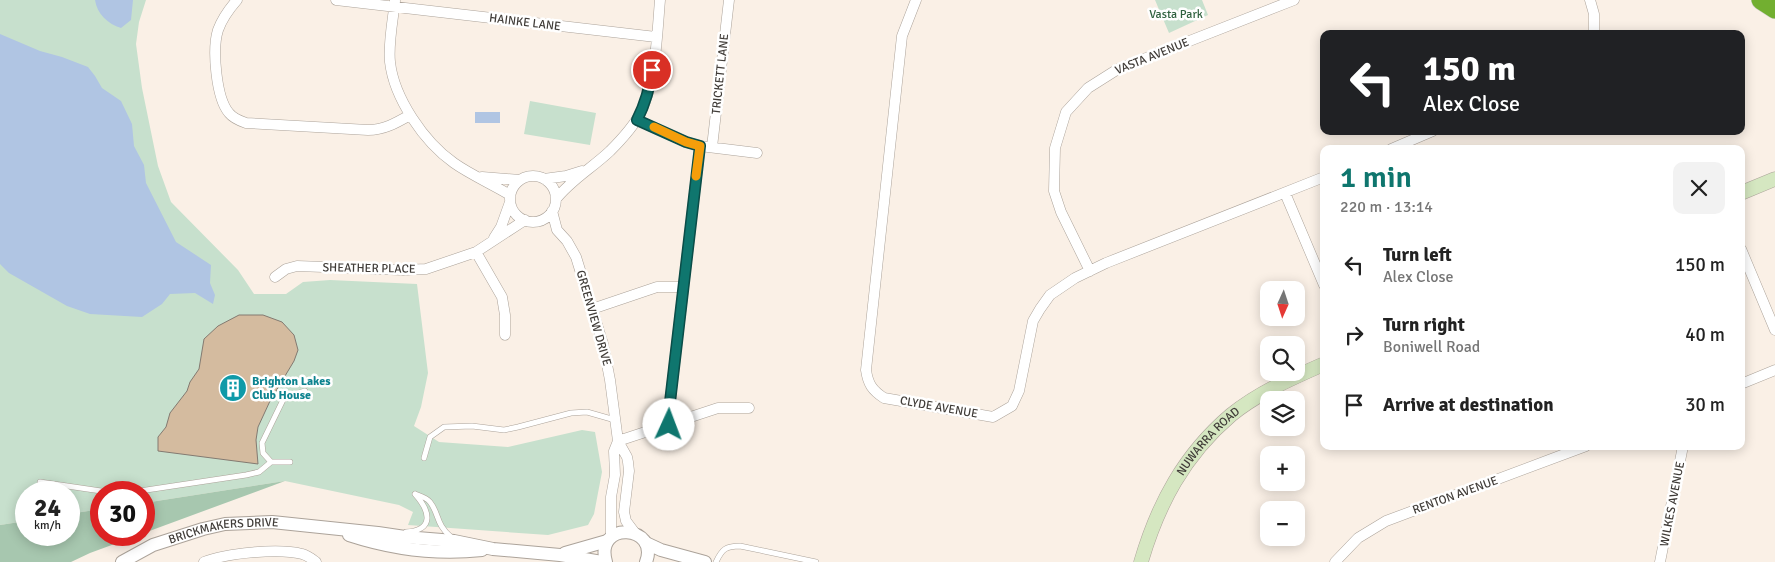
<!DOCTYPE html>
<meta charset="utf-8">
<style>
body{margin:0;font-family:Signika,sans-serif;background:#f2f2f2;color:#222;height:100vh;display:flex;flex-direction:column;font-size:19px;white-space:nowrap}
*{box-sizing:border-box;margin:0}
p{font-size:16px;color:#767676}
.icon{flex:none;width:28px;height:28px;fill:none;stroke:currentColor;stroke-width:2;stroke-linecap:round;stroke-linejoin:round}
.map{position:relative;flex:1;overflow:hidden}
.sheet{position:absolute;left:1320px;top:145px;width:425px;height:305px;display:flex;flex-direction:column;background:#fff;border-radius:10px;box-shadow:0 2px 12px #0003}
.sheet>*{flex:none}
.hud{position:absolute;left:1320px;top:30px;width:425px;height:105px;border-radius:10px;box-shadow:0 2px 12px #0003;background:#202124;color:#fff;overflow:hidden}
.needle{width:32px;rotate:183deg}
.fabs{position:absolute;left:1260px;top:281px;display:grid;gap:10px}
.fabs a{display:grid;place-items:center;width:45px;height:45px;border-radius:10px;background:#fff;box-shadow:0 2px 12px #0003;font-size:25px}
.speed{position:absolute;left:15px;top:481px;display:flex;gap:10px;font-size:25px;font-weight:700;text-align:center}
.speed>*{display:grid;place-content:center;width:65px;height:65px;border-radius:50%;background:#fff;box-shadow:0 2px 12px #0003;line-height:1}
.speed small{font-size:12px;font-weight:400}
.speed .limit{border:8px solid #d22;background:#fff;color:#111}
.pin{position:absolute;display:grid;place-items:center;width:42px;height:42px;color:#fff;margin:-21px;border:2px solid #fff;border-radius:50%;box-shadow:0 1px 5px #0007}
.me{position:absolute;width:55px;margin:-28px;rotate:2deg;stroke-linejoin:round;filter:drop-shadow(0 0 4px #0008)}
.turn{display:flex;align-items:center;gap:18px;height:105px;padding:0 20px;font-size:22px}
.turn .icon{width:65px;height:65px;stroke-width:2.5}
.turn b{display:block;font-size:35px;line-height:42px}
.round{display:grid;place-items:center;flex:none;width:52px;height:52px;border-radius:10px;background:#f2f2f2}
.head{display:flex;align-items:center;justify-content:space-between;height:85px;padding:0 20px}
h1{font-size:30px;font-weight:600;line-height:38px;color:#0f766e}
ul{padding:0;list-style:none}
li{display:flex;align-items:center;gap:15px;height:70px;padding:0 20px}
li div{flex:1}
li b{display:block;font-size:19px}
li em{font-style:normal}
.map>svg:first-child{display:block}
</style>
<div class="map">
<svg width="1775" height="562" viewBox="0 0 1775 562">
<rect width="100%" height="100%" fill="#faf0e6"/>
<path fill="#c7e0cd" d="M 0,0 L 146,0 L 139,22 L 136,44 L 142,88 L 158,166 L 171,202 L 238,270 L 254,294 L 286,294 L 303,282 L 330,280 L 417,284 L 428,373 L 421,407 L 414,426 L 439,442 L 508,447 L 582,430 L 595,432 L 602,472 L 594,514 L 588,525 L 548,535 L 408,525 L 413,512 L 399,505 L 285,481 L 144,503 L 144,492 L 101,492 L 101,509 L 69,514 L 69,492 L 26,492 L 26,521 L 0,525 Z
M 1155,0 L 1202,0 L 1208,15 L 1169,33 Z
M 530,101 L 596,113 L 590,145 L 524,134 Z"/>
<path fill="#a7c7af" d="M 285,481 L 144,533 L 144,503 Z
M 101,509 L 101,535 L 139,535 L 90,553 L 71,562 L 0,562 L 0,525 L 26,521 L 26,535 L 69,535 L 69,514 Z"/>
<path fill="#b0c5e3" d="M 95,0 L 133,0 L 131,20 L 121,28 C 108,24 97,14 95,0 Z
M 0,34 L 40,51 L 62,57 L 88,67 L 95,76 L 102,88 L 121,101 L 132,124 L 134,146 L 144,165 L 146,183 L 176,242 L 211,265 L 210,283 L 215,295 L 213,304 L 195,293 L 170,294 L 162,304 L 142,317 L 90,314 L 67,306 L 9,273 L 0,264 Z
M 475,112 L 500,112 L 500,123 L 475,123 Z"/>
<path fill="#d4bb9f" stroke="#837a71" d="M 239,315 L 263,315 L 282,322 L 294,335 L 298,350 L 294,361 L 270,401 L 258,427 L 256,440 L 258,464 L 158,451 L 158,437 L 166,427 L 170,413 L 187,391 L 190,382 L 199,369 L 204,339 L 218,326 Z"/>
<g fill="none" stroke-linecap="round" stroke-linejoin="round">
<g stroke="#aca39a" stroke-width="6">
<path id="service" d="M 424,458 L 430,437 L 444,427 L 472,426 L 504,430 L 518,427 L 571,413 L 587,412 L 615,420
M 290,462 L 271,462 L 263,453 L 262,443 L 283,400 L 289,396 L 305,391
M 40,482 L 108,492
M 133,492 L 246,475 L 259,472 L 271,462
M 415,494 C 420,496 426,497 430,502 C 439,513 436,525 451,537
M 406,532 C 435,530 430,511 415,494
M 716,562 C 722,549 726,546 740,546 L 816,562"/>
</g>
<g stroke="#aca39a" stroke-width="11">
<path id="minor" d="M 237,0 C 230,8 222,19 218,30 C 212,49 216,98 229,113 C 233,118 240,121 246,123 L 368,130 C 384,130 396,123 410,115
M 336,0 L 656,37
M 916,0 L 902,36 L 866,370 C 868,384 872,390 884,398 L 993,417 L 1012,406 L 1019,391 L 1033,321 L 1040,309 L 1050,295 L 1075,278 L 1106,263 L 1324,177
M 1590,0 L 1594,14 L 1594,34
M 395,1 C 393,19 388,44 390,62 C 394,98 424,142 454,163 C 471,175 492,184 510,195
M 637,120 L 686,142 L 700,146 L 757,153
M 712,147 L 729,0
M 1391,149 L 1433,131
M510 199a23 23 0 1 1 46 0a23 23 0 1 1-46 0Z
M 482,177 L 520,180
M 544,179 L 566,176 L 582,171
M 1285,193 L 1324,285
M 556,199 C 571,180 592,168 610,151 C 621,140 634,126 641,112 C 656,80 657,35 660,0
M 552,211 L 557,230 L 567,241 L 576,257 L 603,344 L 610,380 L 618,441 L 627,457 L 628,462 L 629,471 L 624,512 L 626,521 L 635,533
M 494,238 L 501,227 L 510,202
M 1741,249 L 1775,330
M 476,252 L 502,297 L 505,315 L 505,335
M 1090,271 L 1061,212 L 1054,191 L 1055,148 L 1066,112 L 1088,88 L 1118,69 L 1294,0
M 275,277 L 286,269 L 297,266 L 404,270 L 426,269 L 476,252 L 525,220
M 592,309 L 657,287 L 683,287
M 1741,384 L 1775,370
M 669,425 L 670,402 L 700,146
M 618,441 L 718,408 L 749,408
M 611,537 L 611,497 L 615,475 L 614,451 L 618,441
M 204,562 C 226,553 279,548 302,554 C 307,555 312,559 316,562
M 1335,562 L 1358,538 L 1386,521 L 1586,446
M 1660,562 L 1683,446"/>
</g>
<g stroke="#aca39a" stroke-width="14">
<g id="tertiary">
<path d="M 349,535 C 392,549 437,555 482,550"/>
<path d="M 646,543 L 661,550 L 705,562"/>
<path d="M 565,553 L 607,541"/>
<path id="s1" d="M 122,562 L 153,545 L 203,529 L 225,524 L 272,522 L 378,533 L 405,537 L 454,541 L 493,549 L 560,555 L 602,562"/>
<path d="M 606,562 C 594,520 660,525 646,562"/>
</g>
</g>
<g stroke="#aca39a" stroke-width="15">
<g id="secondary">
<path d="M 1741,193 L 1775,179"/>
<path id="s2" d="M 1141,562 C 1158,504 1184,455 1231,415 C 1258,393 1292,378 1324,364"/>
</g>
</g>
<g stroke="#d1d0cf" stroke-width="20">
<path id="motorway" d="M 1761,0 L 1775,9"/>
</g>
<use href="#service" stroke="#fff" stroke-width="5"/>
<use href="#minor" stroke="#fff" stroke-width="10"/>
<use href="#tertiary" stroke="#fff" stroke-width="12"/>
<use href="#secondary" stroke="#d5e7c1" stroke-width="14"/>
<use href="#motorway" stroke="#72af30" stroke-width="19"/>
</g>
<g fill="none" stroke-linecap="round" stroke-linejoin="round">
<g stroke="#0a4d48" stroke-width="12">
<path id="route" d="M 652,70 C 650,87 645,104 637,120 L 686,142 L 700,146 L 670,402 L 669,425"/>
</g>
<use href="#route" stroke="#0f766e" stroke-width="9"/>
<path stroke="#f59e0b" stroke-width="9" d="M 654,127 L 686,142 L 700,146 L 696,176"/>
</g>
<defs>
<g id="building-disc" transform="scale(1.4375)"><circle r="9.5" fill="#0f9aa8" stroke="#fff"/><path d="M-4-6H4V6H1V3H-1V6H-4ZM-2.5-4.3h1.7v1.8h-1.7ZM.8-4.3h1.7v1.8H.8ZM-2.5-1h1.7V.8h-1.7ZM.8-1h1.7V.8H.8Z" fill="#fff"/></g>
</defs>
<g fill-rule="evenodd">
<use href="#building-disc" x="233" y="388"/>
</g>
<g text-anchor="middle" stroke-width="5" stroke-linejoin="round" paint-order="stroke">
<g font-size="12" fill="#2f613f" stroke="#fff">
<text x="1176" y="18">Vasta Park</text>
</g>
<g font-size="12" fill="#403c38" stroke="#fff">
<text transform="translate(525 22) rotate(7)" y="4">HAINKE LANE</text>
<text transform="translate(1152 56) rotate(-22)" y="4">VASTA AVENUE</text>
<text transform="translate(720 74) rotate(-84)" y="4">TRICKETT LANE</text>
<text transform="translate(369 268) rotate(1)" y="4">SHEATHER PLACE</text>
<text transform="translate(594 318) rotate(74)" y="4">GREENVIEW DRIVE</text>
<text transform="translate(939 407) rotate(10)" y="4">CLYDE AVENUE</text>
<text dy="4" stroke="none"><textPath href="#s2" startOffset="140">NUWARRA ROAD</textPath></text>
<text transform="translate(1455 495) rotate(-20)" y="4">RENTON AVENUE</text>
<text transform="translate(1672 504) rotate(-79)" y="4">WILKES AVENUE</text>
<text dy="4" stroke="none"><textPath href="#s1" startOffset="108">BRICKMAKERS DRIVE</textPath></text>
</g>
<g font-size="12" font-weight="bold" fill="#0d838f" stroke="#fff" text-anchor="start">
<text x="252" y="385">Brighton Lakes<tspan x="252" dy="14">Club House</tspan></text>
</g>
</g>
</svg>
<div class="fabs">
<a><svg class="needle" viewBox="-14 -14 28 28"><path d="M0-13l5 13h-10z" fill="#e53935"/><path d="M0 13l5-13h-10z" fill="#767676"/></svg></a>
<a><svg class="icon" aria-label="search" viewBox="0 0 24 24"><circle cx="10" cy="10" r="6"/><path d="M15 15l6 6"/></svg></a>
<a><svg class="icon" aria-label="layers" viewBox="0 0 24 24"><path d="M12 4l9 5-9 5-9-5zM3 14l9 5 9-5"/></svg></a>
<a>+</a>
<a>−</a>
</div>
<div class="speed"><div>24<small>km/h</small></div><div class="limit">30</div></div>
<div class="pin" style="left:652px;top:70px;background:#d93025"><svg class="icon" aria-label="arrive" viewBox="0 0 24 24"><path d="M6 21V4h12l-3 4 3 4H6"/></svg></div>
<svg class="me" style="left:669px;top:425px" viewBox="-20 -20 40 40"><circle r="19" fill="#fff"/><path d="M0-13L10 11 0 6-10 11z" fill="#0f766e"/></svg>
<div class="hud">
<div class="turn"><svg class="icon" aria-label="left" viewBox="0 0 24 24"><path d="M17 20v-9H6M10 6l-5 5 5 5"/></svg><div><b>150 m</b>Alex Close</div></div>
</div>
<section class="sheet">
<div class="head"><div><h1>1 min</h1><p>220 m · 13:14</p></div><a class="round"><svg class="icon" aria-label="close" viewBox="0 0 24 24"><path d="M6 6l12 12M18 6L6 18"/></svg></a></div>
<ul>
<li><svg class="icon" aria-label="left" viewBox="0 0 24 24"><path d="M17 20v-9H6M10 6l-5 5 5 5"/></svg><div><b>Turn left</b><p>Alex Close</p></div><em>150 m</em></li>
<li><svg class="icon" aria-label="right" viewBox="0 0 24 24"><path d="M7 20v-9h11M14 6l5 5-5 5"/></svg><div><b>Turn right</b><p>Boniwell Road</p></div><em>40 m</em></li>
<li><svg class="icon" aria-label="arrive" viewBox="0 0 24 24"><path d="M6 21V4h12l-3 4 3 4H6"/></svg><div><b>Arrive at destination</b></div><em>30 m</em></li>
</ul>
</section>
</div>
